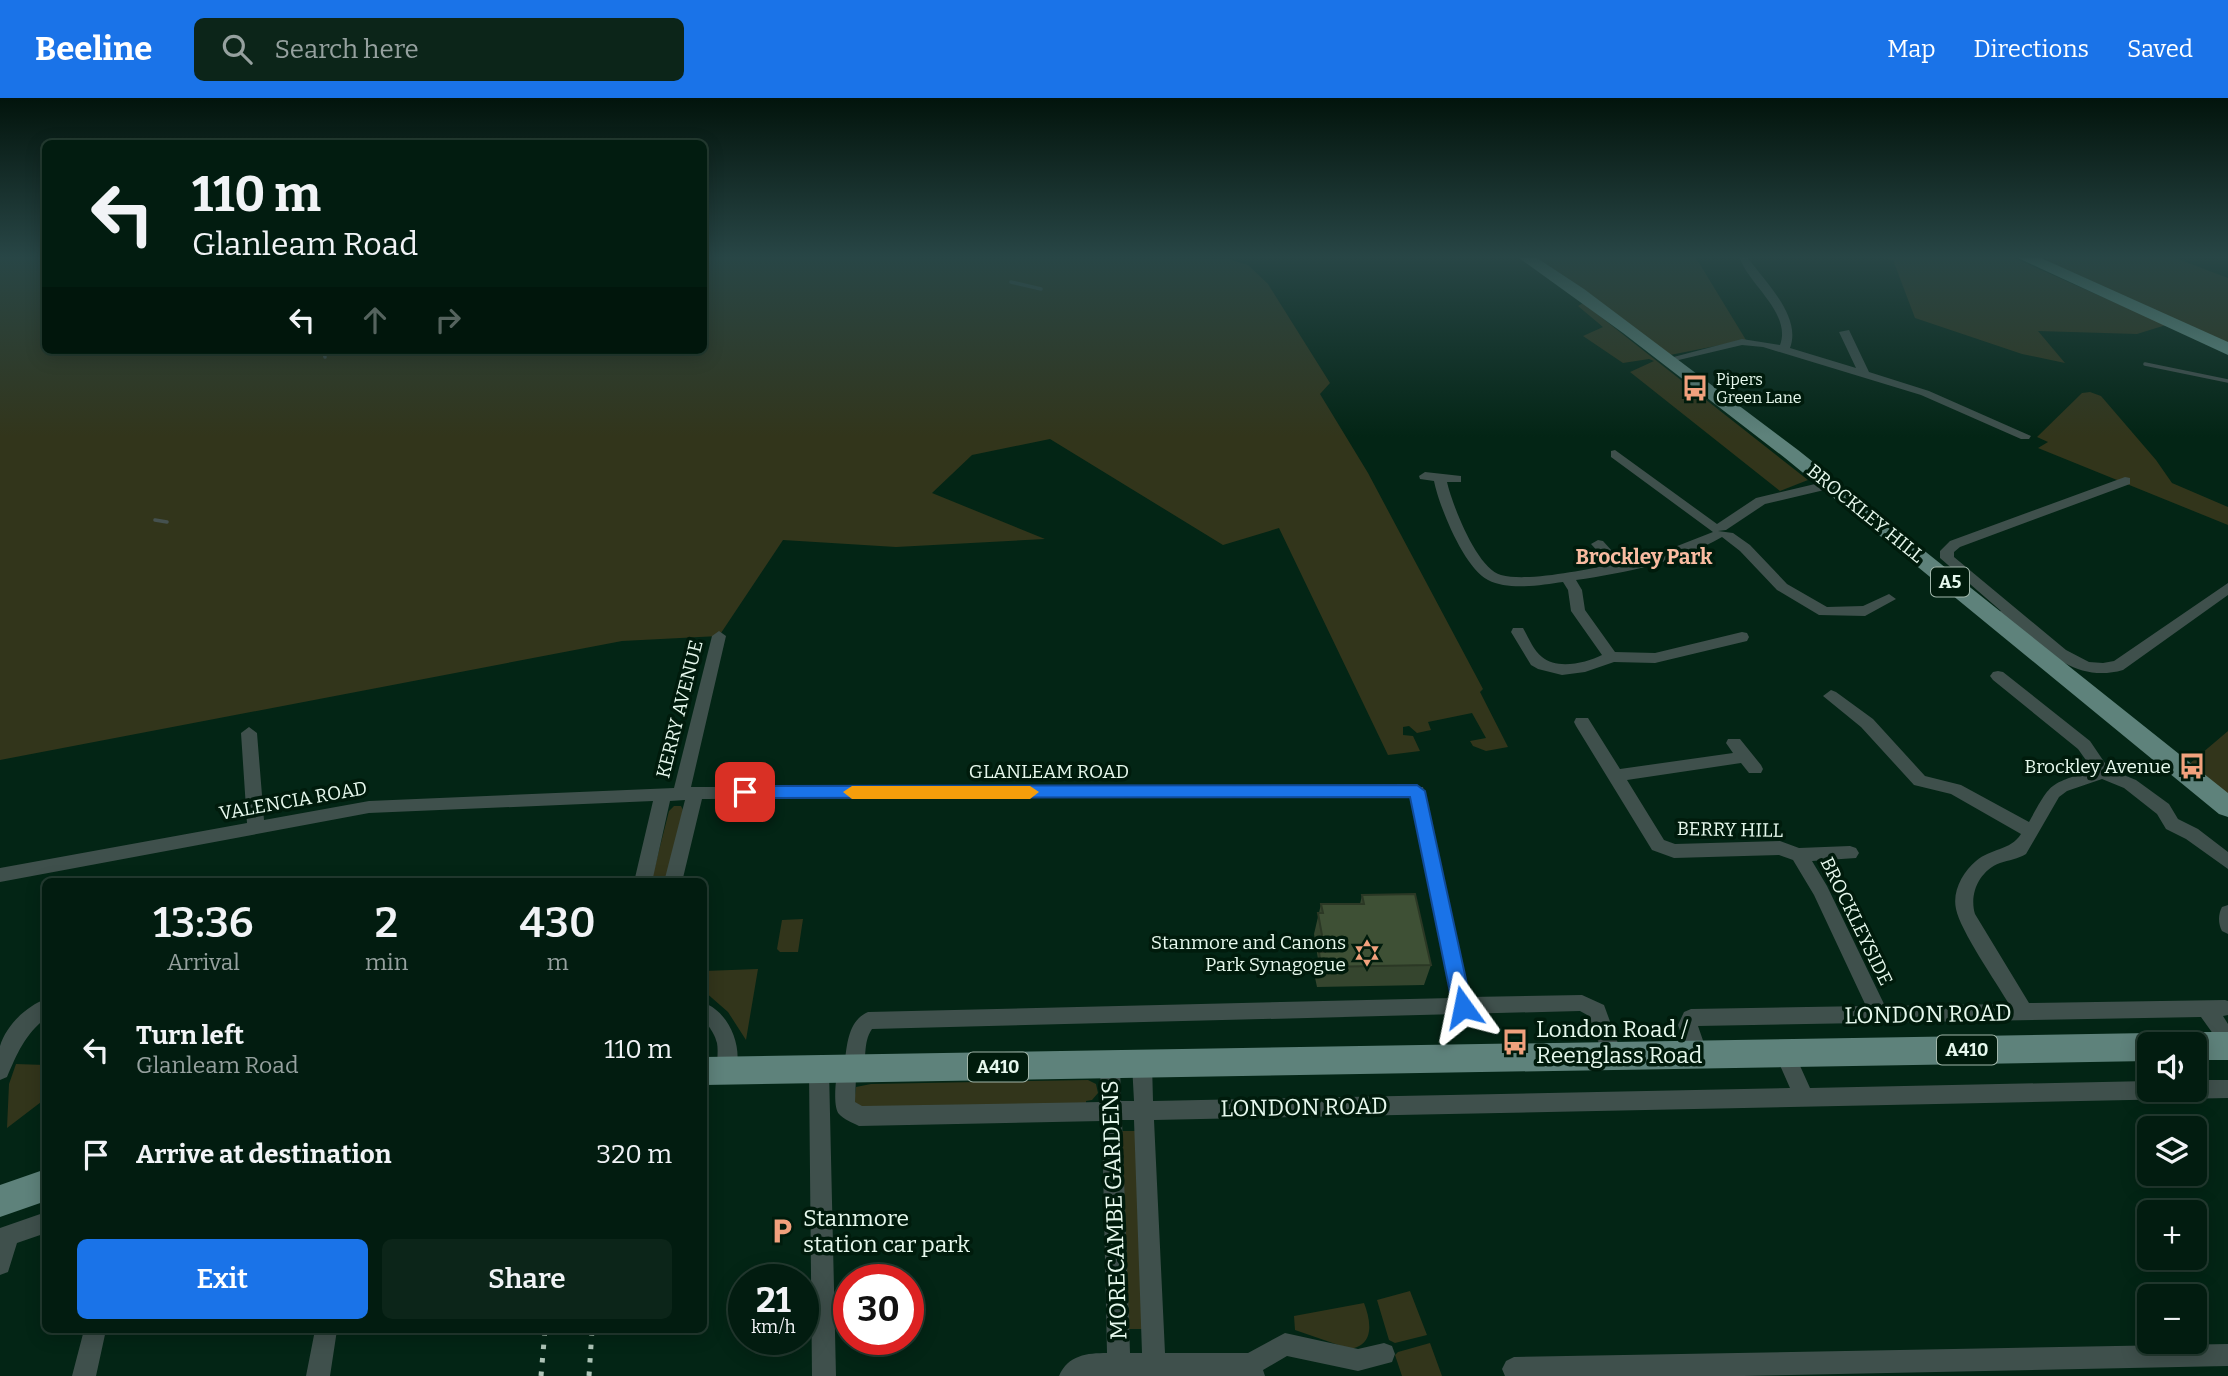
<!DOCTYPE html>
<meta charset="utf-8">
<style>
body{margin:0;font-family:Bitter,serif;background:#0c2519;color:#f1f3f6;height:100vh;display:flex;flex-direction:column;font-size:26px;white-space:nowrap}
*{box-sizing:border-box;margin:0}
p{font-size:23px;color:#96a19f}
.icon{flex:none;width:38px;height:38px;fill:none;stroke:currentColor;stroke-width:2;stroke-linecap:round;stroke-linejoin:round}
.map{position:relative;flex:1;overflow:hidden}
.drawer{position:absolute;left:42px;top:780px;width:665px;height:455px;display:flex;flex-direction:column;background:#021c10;border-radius:10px;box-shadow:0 4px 18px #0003,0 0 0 2px #233a30}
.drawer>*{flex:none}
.hud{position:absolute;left:42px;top:42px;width:665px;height:214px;border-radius:10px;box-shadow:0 4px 18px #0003,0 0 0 2px #233a30;background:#021c10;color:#f1f3f6;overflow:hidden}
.tools{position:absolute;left:2137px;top:934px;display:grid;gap:14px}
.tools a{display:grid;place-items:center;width:70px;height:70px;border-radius:10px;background:#021c10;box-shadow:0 4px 18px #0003,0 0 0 2px #233a30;font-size:35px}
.speed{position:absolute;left:728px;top:1166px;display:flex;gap:14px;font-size:35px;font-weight:700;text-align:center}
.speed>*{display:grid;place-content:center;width:91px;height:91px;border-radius:50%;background:#021c10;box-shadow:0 4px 18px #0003,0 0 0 2px #233a30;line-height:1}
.speed small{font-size:18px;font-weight:400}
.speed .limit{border:10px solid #d22;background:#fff;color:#111}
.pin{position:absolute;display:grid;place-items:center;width:60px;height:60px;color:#fff;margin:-30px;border-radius:14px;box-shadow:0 4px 10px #0006}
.me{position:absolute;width:77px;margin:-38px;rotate:348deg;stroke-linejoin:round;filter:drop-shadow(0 0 5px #0008)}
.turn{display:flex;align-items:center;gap:24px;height:147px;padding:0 35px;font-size:32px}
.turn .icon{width:91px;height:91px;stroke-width:2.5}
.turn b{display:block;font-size:49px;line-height:60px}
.lanes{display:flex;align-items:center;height:66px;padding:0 35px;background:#0003;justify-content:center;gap:35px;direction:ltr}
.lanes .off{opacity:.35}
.eta{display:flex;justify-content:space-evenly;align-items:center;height:119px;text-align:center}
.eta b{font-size:42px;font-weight:600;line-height:49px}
.primary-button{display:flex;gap:14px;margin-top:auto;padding:14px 35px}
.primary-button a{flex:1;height:80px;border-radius:10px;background:#1a73e8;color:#fff;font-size:28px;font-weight:600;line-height:80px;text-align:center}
.primary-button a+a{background:#0c2519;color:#f1f3f6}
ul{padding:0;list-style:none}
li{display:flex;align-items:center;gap:21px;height:105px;padding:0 35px}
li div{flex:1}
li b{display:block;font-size:26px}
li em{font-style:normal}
header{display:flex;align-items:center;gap:42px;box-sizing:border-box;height:98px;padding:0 35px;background:#1a73e8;color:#fff}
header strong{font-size:33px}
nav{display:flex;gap:38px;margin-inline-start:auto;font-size:24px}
.search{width:490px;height:63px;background:#0c2519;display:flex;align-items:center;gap:18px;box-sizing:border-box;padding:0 24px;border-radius:10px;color:#96a19f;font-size:26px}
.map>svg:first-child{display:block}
</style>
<header>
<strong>Beeline</strong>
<div class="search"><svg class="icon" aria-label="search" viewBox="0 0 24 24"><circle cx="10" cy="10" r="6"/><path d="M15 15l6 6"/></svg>Search here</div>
<nav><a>Map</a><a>Directions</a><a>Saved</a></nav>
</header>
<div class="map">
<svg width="2228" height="1278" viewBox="0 0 2228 1278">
<rect width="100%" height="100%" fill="#032515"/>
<path fill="#32351b" d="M 0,160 L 45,160 L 46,252 L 704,252 L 704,160 L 1229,161 L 1248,167 L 1268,186 L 1330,285 L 1320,296 L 1368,375 L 1483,591 L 1480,594 L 1508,649 L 1486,653 L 1473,648 L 1470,643 L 1486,640 L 1472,615 L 1428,624 L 1431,632 L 1417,635 L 1409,628 L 1403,629 L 1403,637 L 1413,638 L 1420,653 L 1388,657 L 1279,430 L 1223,447 L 1050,341 L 972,357 L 932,395 L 1045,441 L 896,449 L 783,442 L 719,538 L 622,543 L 0,662 Z
M 1534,160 L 1696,160 L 1746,242 L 1670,257 Z
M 1883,160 L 2014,160 L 2166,227 L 2137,236 L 2038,233 L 2065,265 L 2022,256 L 1915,220 L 1893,162 Z
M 2045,160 L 2175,160 L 2228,180 L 2228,247 L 2048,165 L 2050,162 Z
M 1583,205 L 1808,382 L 1780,393 L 1630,274 L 1654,263 L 1649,261 L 1623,265 L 1583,238 L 1603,229 L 1578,208 Z
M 2090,294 L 2101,298 L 2156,362 L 2172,385 L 2228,409 L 2228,427 L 2038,350 L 2048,344 L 2037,339 L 2082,295 Z
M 2228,633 L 2228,699 L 2188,667 Z
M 674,708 L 681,708 L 683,712 L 665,784 L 651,784 L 669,713 Z
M 803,821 L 798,854 L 780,854 L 777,851 L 782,822 Z
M 758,871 L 746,942 L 728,914 L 704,893 L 704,873 Z
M 16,966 L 45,967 L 45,1001 L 7,1030 L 9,986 Z
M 1088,982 L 1096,986 L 1098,995 L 1092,1002 L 1086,1003 L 1086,1008 L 865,1012 L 854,1005 L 856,989 L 871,986 Z
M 1121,1033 L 1135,1033 L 1143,1231 L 1126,1231 Z
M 1410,1193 L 1427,1237 L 1395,1245 L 1389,1242 L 1377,1202 Z
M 1364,1205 C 1371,1223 1375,1247 1350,1251 L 1295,1232 L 1294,1218 Z
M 1430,1245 L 1442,1278 L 1402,1278 L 1395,1257 L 1398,1254 Z"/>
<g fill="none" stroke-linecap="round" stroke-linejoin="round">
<path stroke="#45514f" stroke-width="3.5" d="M 1011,184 L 1041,191
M 323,252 L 325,259
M 2145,266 L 2228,283
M 155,422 L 167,424"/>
<path fill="#3f504c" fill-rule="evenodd" d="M 1740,160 L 1748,160 C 1765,184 1802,218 1790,250 L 1856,270 L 1839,234 L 1849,232 L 1869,274 L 1929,293 L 2031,338 L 2029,341 L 2021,341 L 1921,297 L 1763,249 L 1742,247 L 1666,265 L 1666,261 L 1742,241 L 1780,247 C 1792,215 1748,186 1740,160 Z
M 1615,352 L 1717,426 L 1756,400 L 1832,382 L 1837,383 L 1837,389 L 1765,406 L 1726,432 L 1718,433 L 1733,435 L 1750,447 L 1787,486 L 1827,509 L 1863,508 L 1889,496 L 1896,501 L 1865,518 L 1819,517 L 1777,492 L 1740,453 L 1722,439 C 1679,464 1625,475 1576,482 L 1582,492 L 1585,512 L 1615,554 L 1655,555 L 1742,534 L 1747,535 L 1749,539 L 1747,543 L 1655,565 L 1614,564 L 1585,574 L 1562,577 L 1538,571 L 1531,567 L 1511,534 L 1513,530 L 1523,530 C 1529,540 1533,552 1542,559 C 1557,572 1586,565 1602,557 L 1571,513 L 1568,492 L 1563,484 C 1541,487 1509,493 1488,482 C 1464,470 1439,408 1434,383 L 1420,381 L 1419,378 L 1425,374 L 1461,378 L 1461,384 L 1447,384 C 1452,406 1477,471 1501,477 C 1528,484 1582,472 1610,467 L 1591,446 L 1598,442 L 1603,443 L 1622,464 L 1667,452 L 1713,434 L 1611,359 L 1611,353 Z
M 2125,379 L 2130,380 L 2130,386 L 1960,449 L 1954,454 L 1954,459 L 2066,552 L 2089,564 L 2103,565 L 2114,563 L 2228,485 L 2228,497 L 2123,572 C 2075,586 2042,550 2009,521 L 1993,525 L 1988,523 L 1986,520 L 1988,517 L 2001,513 L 1940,460 L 1940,453 L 1950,443 Z
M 719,533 L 726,538 L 691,689 L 1423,689 L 1470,899 L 1582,897 L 1604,907 L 1623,959 L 1620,965 L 1613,968 L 1606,965 L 1589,918 L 1580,913 L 872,931 C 862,945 868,963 861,977 L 856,979 L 855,1004 L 862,1008 L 1101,1004 L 1100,967 L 1103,961 L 1110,958 L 1117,961 L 1120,967 L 1121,1003 L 1134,1003 L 1132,966 L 1135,960 L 1142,957 L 1149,960 L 1152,966 L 1153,1003 L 1790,990 L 1775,956 L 1778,950 L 1785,947 L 1792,950 L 1810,990 L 2149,983 L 2149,992 L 2194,992 L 2194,982 L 2228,982 L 2228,1000 L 1154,1022 L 1165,1255 L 1248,1255 L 1285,1235 L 1358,1251 L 1384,1245 L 1392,1248 L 1395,1256 L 1392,1264 L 1358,1273 L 1287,1258 L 1263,1272 L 1265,1278 L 1059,1278 C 1068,1257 1087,1255 1107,1255 L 1102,1023 L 859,1028 C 853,1025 843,1021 839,1016 C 832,1009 836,973 840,965 L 845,963 C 847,945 849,922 868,914 L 1452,900 L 1410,699 L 702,701 L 682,784 L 664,784 L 685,702 L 670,703 L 652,784 L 634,784 L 653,703 L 369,715 L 0,784 L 0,770 L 247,725 L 241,635 L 249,629 L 257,635 L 264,722 L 369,703 L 674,690 L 712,538 ZM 1122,1022 L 1134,1022 L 1142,1255 L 1130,1255 Z
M 1998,573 L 2003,574 L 2090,643 L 2109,671 L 2136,682 L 2169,706 L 2178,721 L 2198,731 L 2228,754 L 2228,771 L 2186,741 L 2166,731 L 2157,716 L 2124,690 L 2102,681 L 2067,693 L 2059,699 L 2026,756 C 2018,761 2009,762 2000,765 C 1979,773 1969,796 1975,816 L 2029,905 L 2225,902 L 2228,903 L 2228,917 L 2223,918 L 2228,926 L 2228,950 L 2221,947 L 2201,919 L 1698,928 L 1708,957 L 1705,963 L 1698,966 L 1691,963 L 1678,927 L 1684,914 L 1691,911 L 1866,908 L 1814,797 L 1793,762 L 1779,757 L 1674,760 L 1652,752 L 1576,628 L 1574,624 L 1576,620 L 1588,620 L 1620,671 L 1733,655 L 1726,645 L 1728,641 L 1740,641 L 1761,667 L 1763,671 L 1761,675 L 1749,675 L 1741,665 L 1627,682 L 1664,742 L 1675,746 L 1780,743 L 1799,750 L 1850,748 L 1856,750 L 1859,755 L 1856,760 L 1812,763 L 1827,788 L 1885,908 L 2009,906 C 1996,884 1960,832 1956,811 C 1952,793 1963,774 1976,763 C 1991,750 2010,753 2021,736 L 1951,696 L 1914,687 L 1861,629 L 1823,598 L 1831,592 L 1836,594 L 1873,621 L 1925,678 L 1961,687 L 2029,724 C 2052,683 2048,687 2093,672 L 2078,651 L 1993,582 L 1990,578 L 1993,574 Z
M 2228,807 L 2228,836 L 2222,833 C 2218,826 2218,816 2222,809 Z
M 46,901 L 46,920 C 25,936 17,956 7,979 L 0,982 C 0,972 0,958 0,948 C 6,928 26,908 46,901 Z
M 704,905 C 730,914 745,953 734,978 L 727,981 L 720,978 C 715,968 719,956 717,945 C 712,926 702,929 704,905 Z
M 819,963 L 826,966 L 829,972 L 836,1278 L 812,1278 L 809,972 L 812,966 Z
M 46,1114 L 46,1135 L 17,1145 L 8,1174 L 0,1177 L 0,1130 Z
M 84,1232 L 106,1232 L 96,1278 L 72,1278 Z
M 315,1232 L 337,1232 L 330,1278 L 306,1278 Z
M 2228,1246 L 2228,1268 L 1743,1278 L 1505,1278 L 1502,1271 L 1506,1263 L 1514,1259 Z"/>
<path fill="#5e827b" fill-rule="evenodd" d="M 1519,160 L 1537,160 L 1584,191 L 1798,352 L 2228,695 L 2228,719 L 2219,716 L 1785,360 L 1623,235 Z
M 2194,934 L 2228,934 L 2228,962 L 2194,962 L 2194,947 L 2180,947 L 2183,938 Z
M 2149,935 L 2160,939 L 2163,947 L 2149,947 L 2149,963 L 704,987 L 704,959 Z
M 46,1071 L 46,1103 L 0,1119 L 0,1087 Z"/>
<path fill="#6a968d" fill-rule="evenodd" d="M 2018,160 L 2041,160 L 2228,244 L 2228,257 Z"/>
<path stroke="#aec4b7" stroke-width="5" stroke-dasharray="4.5 9" stroke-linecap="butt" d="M 541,1278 L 545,1232
M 589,1278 L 592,1232"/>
</g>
<path fill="#35452e" d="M 1362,797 L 1431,867 L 1424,887 L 1317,889 L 1314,875 L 1318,861 L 1314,836 L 1321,806 L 1360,806 Z"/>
<path fill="#3e5035" stroke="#2b3825" stroke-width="2" d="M 1415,796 L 1431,867 L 1321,869 L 1319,854 L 1325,854 L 1318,815 L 1323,815 L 1321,806 L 1364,806 L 1362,797 Z"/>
<linearGradient id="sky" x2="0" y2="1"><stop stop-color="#02140c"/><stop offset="0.47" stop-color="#284646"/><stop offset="1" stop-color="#284646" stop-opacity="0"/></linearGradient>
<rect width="2228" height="339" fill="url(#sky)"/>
<path fill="#1a73e8" stroke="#114b97" stroke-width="2" d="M 1417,687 L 1425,693 L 1472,909 L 1469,915 L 1463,918 L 1456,915 L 1453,909 L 1410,699 L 745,700 L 737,694 L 745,688 Z"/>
<path fill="#f59e0b" d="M 852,688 L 1030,688 L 1039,694 L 1030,701 L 852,701 L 843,694 Z"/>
<defs>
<g id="bus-bare" transform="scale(2.1)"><path d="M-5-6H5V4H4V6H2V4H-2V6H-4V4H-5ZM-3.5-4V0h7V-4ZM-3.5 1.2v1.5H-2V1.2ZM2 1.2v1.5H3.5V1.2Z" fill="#f1a17d" stroke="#001b0c" stroke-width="2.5" paint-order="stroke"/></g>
<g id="synagogue-bare" transform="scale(2.1)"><path d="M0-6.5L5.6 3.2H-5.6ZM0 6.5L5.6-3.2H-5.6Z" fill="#f1a17d" stroke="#001b0c" stroke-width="2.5" paint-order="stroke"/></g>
<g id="parking-bare" transform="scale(2.1)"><path d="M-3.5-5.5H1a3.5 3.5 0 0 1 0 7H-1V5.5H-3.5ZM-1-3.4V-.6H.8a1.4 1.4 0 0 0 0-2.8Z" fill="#f1a17d" stroke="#001b0c" stroke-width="2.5" paint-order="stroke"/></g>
</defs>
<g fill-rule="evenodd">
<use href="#bus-bare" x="1695" y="290"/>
<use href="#bus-bare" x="2192" y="668"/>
<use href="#synagogue-bare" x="1367" y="855"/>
<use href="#bus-bare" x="1515" y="944"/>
<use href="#parking-bare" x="782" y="1133"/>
</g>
<g text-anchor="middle" stroke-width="7" stroke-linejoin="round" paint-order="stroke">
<g font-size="16" fill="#e6f8ed" stroke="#001b0c" text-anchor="start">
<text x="1716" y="287">Pipers<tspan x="1716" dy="18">Green Lane</tspan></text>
</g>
<g fill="#001b0c" stroke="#a1b6aa" stroke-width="2">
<rect x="1931" y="469.5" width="38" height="29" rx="5"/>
<rect x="1937" y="937.5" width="60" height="29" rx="5"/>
<rect x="968" y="954.5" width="60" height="29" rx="5"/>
</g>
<g font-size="18" font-weight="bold" fill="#e6f8ed">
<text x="1950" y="490">A5</text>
<text x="1967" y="958">A410</text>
<text x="998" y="975">A410</text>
</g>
<g font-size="19" fill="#e6f8ed" stroke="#001b0c">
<text transform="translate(1866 415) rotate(39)" y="7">BROCKLEY HILL</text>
<text transform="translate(679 611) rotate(-76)" y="7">KERRY AVENUE</text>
<text x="1049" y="680">GLANLEAM ROAD</text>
<text transform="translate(293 702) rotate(-10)" y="7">VALENCIA ROAD</text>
<text transform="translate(1730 731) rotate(1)" y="7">BERRY HILL</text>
<text transform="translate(1857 823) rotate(64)" y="7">BROCKLEYSIDE</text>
</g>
<g font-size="19" fill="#e6f8ed" stroke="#001b0c" text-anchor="end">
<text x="2171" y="675">Brockley Avenue</text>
<text x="1346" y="851">Stanmore and Canons<tspan x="1346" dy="22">Park Synagogue</tspan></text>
</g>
<g font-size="21" font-weight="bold" fill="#f9bca1" stroke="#001b0c">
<text x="1644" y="466">Brockley Park</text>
</g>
<g font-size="23" fill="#e6f8ed" stroke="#001b0c">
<text transform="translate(1928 916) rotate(-1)" y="8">LONDON ROAD</text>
<text transform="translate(1304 1009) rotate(-1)" y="8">LONDON ROAD</text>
<text transform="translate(1114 1112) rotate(-92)" y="8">MORECAMBE GARDENS</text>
</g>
<g font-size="23" fill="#e6f8ed" stroke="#001b0c" text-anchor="start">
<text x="1536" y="939">London Road /<tspan x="1536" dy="26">Reenglass Road</tspan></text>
<text x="803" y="1128">Stanmore<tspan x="803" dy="26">station car park</tspan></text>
</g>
</g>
</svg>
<div class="tools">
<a><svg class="icon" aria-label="sound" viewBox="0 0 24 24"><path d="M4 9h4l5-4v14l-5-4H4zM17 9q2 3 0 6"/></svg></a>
<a><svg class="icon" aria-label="layers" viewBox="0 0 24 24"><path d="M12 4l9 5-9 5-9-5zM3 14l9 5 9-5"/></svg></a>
<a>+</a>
<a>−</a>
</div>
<div class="speed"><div>21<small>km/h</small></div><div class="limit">30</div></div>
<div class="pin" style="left:745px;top:694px;background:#d93025"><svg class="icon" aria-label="arrive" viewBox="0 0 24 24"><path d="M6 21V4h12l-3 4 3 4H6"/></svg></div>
<svg class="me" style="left:1463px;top:909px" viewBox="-20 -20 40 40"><path d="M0-17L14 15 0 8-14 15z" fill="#1a73e8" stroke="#fff" stroke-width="4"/></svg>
<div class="hud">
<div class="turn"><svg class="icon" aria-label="left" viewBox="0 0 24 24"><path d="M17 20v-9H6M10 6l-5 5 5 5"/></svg><div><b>110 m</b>Glanleam Road</div></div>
<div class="lanes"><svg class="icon" aria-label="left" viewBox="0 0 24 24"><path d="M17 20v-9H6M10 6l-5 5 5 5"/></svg><svg class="icon off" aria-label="ahead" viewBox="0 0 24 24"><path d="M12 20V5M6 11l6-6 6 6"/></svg><svg class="icon off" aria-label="right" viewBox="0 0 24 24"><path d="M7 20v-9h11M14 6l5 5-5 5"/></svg></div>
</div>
<section class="drawer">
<div class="eta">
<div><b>13:36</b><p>Arrival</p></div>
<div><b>2</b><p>min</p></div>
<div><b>430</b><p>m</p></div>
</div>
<ul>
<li><svg class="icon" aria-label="left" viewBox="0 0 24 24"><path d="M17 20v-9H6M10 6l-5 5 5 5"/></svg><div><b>Turn left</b><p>Glanleam Road</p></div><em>110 m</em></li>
<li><svg class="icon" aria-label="arrive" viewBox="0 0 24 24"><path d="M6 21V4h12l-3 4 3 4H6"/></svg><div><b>Arrive at destination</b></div><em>320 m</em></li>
</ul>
<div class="primary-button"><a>Exit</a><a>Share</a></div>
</section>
</div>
